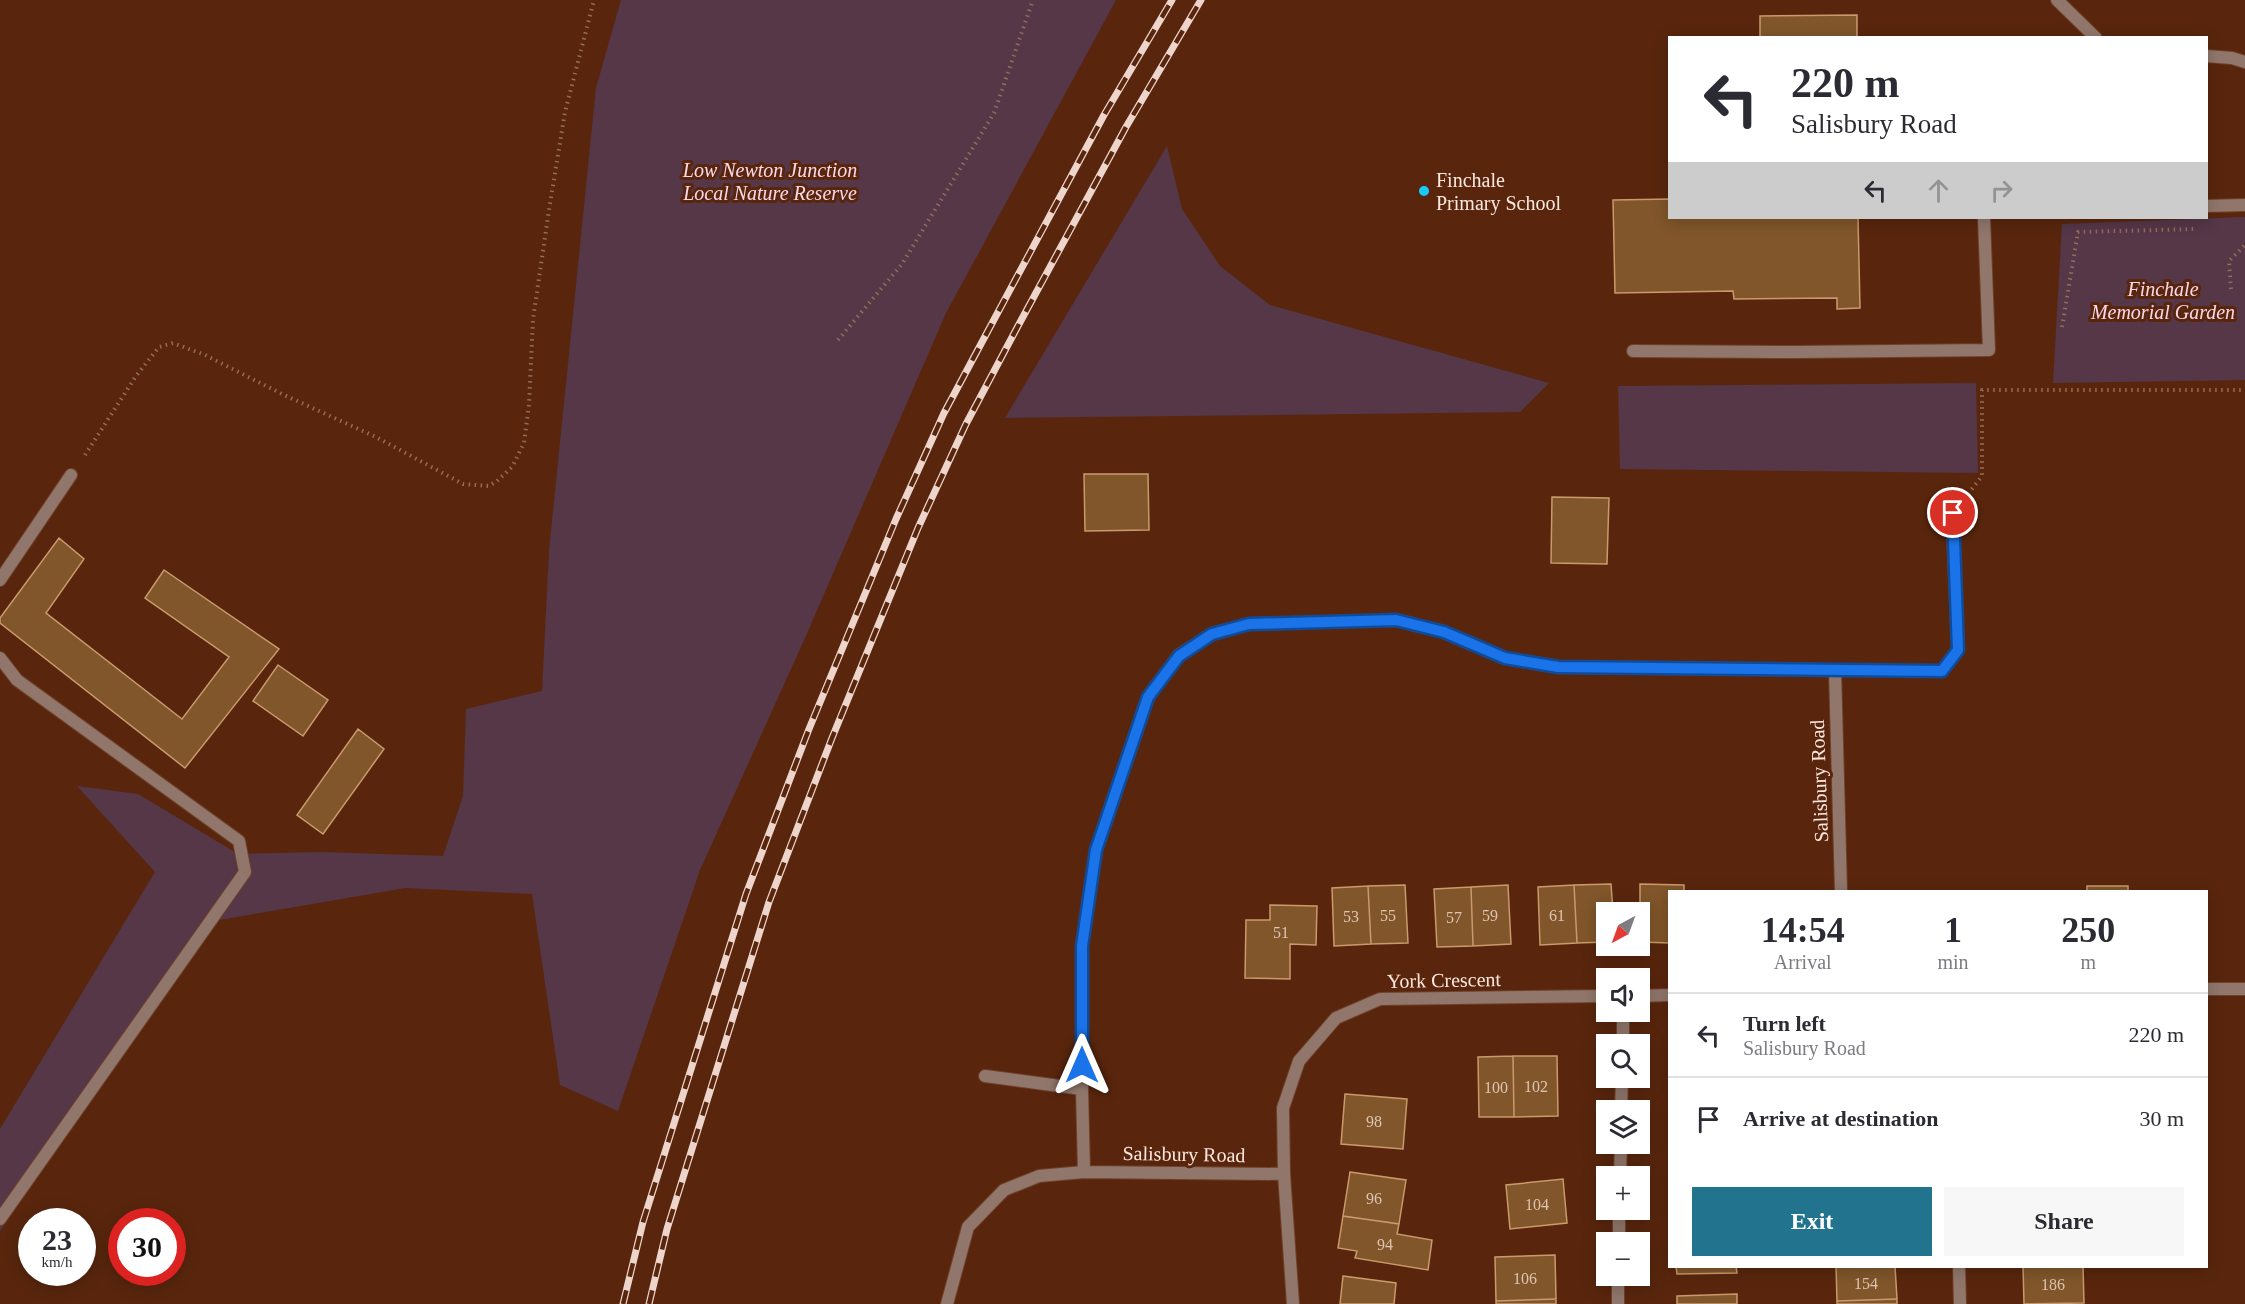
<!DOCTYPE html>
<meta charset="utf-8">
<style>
body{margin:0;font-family:Georgia,serif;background:#f7f7f7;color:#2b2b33;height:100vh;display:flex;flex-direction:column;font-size:22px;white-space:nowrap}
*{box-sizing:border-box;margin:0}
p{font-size:20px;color:#7c7c81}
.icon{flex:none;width:33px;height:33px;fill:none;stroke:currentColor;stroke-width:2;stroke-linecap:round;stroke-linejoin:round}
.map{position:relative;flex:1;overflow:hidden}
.drawer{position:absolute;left:1668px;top:890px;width:540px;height:378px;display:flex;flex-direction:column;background:#fff;border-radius:0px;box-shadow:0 3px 15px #0003}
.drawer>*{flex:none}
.guide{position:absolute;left:1668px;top:36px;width:540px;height:183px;border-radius:0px;box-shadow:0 3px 15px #0003;background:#fff;color:#2b2b33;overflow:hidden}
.needle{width:39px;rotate:221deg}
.buttons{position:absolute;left:1596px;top:902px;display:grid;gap:12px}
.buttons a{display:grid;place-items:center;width:54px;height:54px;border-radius:0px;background:#fff;box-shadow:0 3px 15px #0003;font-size:30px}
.speed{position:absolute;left:18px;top:1208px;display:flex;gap:12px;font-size:30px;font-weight:700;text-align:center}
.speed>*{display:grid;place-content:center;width:78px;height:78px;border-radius:50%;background:#fff;box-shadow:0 3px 15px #0003;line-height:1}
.speed small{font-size:15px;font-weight:400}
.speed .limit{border:9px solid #d22;background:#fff;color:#111}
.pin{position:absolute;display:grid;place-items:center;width:51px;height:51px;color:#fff;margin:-26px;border:3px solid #fff;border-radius:50%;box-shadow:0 2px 6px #0007}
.me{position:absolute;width:66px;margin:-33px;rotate:0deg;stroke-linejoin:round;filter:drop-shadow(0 0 4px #0008)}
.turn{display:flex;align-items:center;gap:21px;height:126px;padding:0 24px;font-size:27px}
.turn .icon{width:78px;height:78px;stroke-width:2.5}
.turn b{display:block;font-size:42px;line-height:51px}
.lanes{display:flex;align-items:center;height:57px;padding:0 24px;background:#0003;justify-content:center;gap:30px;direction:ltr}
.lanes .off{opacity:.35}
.eta{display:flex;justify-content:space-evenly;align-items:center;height:102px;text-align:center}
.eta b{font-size:36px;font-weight:700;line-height:42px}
.action{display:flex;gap:12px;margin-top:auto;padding:12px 24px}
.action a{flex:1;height:69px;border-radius:0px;background:#22738d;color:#fff;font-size:24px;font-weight:700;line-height:69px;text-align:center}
.action a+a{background:#f7f7f7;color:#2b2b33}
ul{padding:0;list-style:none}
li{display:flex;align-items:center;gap:18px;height:84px;padding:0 24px;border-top:2px solid #e1e1e2}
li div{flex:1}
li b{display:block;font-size:22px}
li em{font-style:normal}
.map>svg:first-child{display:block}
</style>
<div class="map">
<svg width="2245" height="1304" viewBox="0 0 2245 1304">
<rect width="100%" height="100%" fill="#59260d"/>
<path fill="#553748" d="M 621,0 L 1116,0 L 946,313 L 805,638 L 700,870 L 618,1111 L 560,1085 L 532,894 L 405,888 L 214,921 L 0,1231 L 0,1129 L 155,872 L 77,786 L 138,794 L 238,854 L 321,852 L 443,856 L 463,796 L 466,709 L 542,691 L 549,551 L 596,88 Z
M 1167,146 L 1182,209 L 1220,266 L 1270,305 L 1549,383 L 1520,412 L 1005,418 Z
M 2245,217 L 2245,380 L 2053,383 L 2062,224 Z
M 1976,383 L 1978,473 L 1620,469 L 1618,386 Z"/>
<path fill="#81562a" stroke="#ca9a6d" stroke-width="1.5" d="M 1857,15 L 1857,38 L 1760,38 L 1760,16 Z
M 1670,199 L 1670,218 L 1858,218 L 1860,308 L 1837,309 L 1837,298 L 1734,299 L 1733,291 L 1615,293 L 1613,200 Z
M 1084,474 L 1148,474 L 1149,530 L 1085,531 Z
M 1552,497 L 1609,498 L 1607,564 L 1551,563 Z
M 59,538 L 84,559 L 46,613 L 182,719 L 229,657 L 145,598 L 164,570 L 279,649 L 185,768 L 0,623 L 0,618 Z
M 278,665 L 328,700 L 303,736 L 253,701 Z
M 358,729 L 384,749 L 323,834 L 297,815 Z
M 1611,884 L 1613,912 L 1606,912 L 1606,942 L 1577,943 L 1574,885 Z
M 1640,884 L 1684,885 L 1684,891 L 1670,891 L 1670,943 L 1640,942 Z
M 1405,885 L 1408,943 L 1371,944 L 1368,886 Z
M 1508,885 L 1511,944 L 1473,946 L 1471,887 Z
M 1574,885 L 1577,943 L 1540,945 L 1538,887 Z
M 1368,886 L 1371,944 L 1334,946 L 1332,888 Z
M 2087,886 L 2128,886 L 2128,891 L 2087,891 Z
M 1471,887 L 1473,946 L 1437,947 L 1434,889 Z
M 1270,905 L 1317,906 L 1316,945 L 1290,944 L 1290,979 L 1245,978 L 1246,920 L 1270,920 Z
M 1513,1056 L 1557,1056 L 1558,1116 L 1514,1117 Z
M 1513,1056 L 1514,1117 L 1479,1117 L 1478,1057 Z
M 1345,1094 L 1407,1099 L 1403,1149 L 1341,1144 Z
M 1350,1172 L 1406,1180 L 1399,1224 L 1343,1216 Z
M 1563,1179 L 1567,1223 L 1510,1229 L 1506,1185 Z
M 1343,1216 L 1399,1224 L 1397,1234 L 1432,1240 L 1428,1270 L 1355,1258 L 1357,1251 L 1338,1248 Z
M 1555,1255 L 1556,1299 L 1496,1301 L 1495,1257 Z
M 1676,1266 L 1736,1266 L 1737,1273 L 1677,1274 Z
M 1836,1266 L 1895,1266 L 1897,1299 L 1837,1301 Z
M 2023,1266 L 2083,1266 L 2084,1303 L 2024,1304 Z
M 1343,1276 L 1396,1283 L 1394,1304 L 1340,1304 Z
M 1737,1294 L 1737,1304 L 1677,1304 L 1677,1296 Z
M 1556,1299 L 1556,1304 L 1496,1304 L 1496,1301 Z
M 1897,1299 L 1897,1304 L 1837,1304 L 1837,1301 Z"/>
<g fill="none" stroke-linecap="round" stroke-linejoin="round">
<g stroke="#70412b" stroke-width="14">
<path id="service" d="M 2206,206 L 2245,205
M 1633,351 L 1796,352 L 1989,350 L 1984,218
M 0,580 L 71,475
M 0,658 L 17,680 L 239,841 L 245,872 L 0,1219
M 985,1076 L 1082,1089"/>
</g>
<g stroke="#70412b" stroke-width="14">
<path id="minor" d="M 2057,0 L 2096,38
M 2206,56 L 2232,58 L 2245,62
M 1835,670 L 1942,671 L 1958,650 L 1952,513
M 2206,989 L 2245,989
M 1640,996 L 1670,995
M 1623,1044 L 1623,1011
M 1621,1110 L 1622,1077
M 1084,1172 L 1082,1089 L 1082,946 L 1096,850 L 1148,697 L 1179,655 L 1212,634 L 1249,624 L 1396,620 L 1444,632 L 1505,658 L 1558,667 L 1835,670 L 1841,891
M 1620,1176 L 1621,1143
M 1619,1242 L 1619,1209
M 1959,1266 L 1960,1304
M 947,1304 L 968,1227 L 1004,1190 L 1039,1176 L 1084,1172 L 1284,1174
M 1293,1304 L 1284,1174 L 1283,1108 L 1299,1061 L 1336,1018 L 1380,999 L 1606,996
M 1618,1304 L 1618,1275"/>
</g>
<path stroke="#946c59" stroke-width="4" stroke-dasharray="1.5 4.5" stroke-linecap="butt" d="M 2231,289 L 2229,261 L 2245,245
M 2062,327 L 2078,232 L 2196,229
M 838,340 L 902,264 L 994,113 L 1033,0
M 85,455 L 136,376 L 159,347 L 173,343 L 205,355 L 284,395 L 376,437 L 463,484 L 489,486 L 497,481 L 512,467 L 524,443 L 529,405 L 533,319 L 549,210 L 565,112 L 594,0
M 1968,494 L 1982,476 L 1982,390 L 2245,390"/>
<use href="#service" stroke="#91776b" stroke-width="12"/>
<use href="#minor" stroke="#91776b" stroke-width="12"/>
<g stroke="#edd5cb" stroke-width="7">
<path id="rail" d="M 623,1304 L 643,1222 L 746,894 L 809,729 L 896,519 L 944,413 L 997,314 L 1104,115 L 1172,0
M 649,1304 L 667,1229 L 769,902 L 832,738 L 918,528 L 966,424 L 1018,326 L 1126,127 L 1201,0"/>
</g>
<use href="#rail" stroke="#59260d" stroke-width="4.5" stroke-dasharray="14" stroke-linecap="butt"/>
</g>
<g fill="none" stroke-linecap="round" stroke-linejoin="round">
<g stroke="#114b97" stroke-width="15">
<path id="route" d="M 1082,1065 L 1082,946 L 1096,850 L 1148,697 L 1179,656 L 1212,634 L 1249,624 L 1396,620 L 1444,632 L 1505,658 L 1558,667 L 1942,671 L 1958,650 L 1953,513"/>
</g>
<use href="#route" stroke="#1a73e8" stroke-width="10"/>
</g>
<circle fill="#18cafc" stroke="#59260d" stroke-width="2" cx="1424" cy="191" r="6"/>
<g text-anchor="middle" stroke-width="6" stroke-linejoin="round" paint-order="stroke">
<g font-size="16" fill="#dec4b2">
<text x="1388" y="921">55</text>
<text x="1490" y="921">59</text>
<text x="1557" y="921">61</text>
<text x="1351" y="922">53</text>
<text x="1454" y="923">57</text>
<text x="1281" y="938">51</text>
<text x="1536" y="1092">102</text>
<text x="1496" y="1093">100</text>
<text x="1374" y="1127">98</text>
<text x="1374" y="1204">96</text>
<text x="1537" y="1210">104</text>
<text x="1385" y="1250">94</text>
<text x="1525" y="1284">106</text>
<text x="1866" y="1289">154</text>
<text x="2053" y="1290">186</text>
</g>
<g font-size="20" font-style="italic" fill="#fbd9eb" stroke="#59260d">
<text x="770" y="177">Low Newton Junction<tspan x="770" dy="23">Local Nature Reserve</tspan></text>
<text x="2163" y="296">Finchale<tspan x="2163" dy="23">Memorial Garden</tspan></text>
</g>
<g font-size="20" fill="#fde8e0" stroke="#59260d" text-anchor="start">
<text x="1436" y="187">Finchale<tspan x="1436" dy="23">Primary School</tspan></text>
</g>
<g font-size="20" fill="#fde8e0" stroke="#59260d">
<text transform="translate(1819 781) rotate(-92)" y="7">Salisbury Road</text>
<text transform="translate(1444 980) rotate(-1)" y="7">York Crescent</text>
<text transform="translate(1184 1154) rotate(1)" y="7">Salisbury Road</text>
</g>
</g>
</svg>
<div class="buttons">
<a><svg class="needle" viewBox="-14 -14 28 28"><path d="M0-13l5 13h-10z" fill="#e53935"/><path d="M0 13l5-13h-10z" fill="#7c7c81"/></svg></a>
<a><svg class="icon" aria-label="sound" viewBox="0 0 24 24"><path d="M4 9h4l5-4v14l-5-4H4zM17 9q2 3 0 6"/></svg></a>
<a><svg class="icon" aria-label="search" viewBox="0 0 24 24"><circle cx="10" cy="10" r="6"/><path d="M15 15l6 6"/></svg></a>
<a><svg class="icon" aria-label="layers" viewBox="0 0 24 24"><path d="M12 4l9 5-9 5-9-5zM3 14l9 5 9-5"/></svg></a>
<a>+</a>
<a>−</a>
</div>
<div class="speed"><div>23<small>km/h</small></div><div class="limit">30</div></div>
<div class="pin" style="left:1953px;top:513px;background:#d93025"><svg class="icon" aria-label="arrive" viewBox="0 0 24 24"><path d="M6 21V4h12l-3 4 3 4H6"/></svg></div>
<svg class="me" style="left:1082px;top:1065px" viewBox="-20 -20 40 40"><path d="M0-17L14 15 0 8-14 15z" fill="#1a73e8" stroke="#fff" stroke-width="4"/></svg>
<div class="guide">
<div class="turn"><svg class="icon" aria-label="left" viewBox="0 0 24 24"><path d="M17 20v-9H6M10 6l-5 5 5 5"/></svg><div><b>220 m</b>Salisbury Road</div></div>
<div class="lanes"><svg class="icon" aria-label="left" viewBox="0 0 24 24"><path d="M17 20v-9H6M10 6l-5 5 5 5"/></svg><svg class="icon off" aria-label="ahead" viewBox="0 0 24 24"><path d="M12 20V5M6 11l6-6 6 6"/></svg><svg class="icon off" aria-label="right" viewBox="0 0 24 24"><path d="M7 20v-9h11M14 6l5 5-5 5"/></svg></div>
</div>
<section class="drawer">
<div class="eta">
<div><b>14:54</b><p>Arrival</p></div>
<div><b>1</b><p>min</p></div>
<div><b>250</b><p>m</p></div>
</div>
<ul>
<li><svg class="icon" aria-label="left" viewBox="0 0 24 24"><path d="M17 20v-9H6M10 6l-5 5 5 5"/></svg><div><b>Turn left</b><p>Salisbury Road</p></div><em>220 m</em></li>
<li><svg class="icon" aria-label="arrive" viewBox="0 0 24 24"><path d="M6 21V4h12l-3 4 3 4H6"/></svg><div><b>Arrive at destination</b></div><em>30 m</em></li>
</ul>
<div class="action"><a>Exit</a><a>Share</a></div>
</section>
</div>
